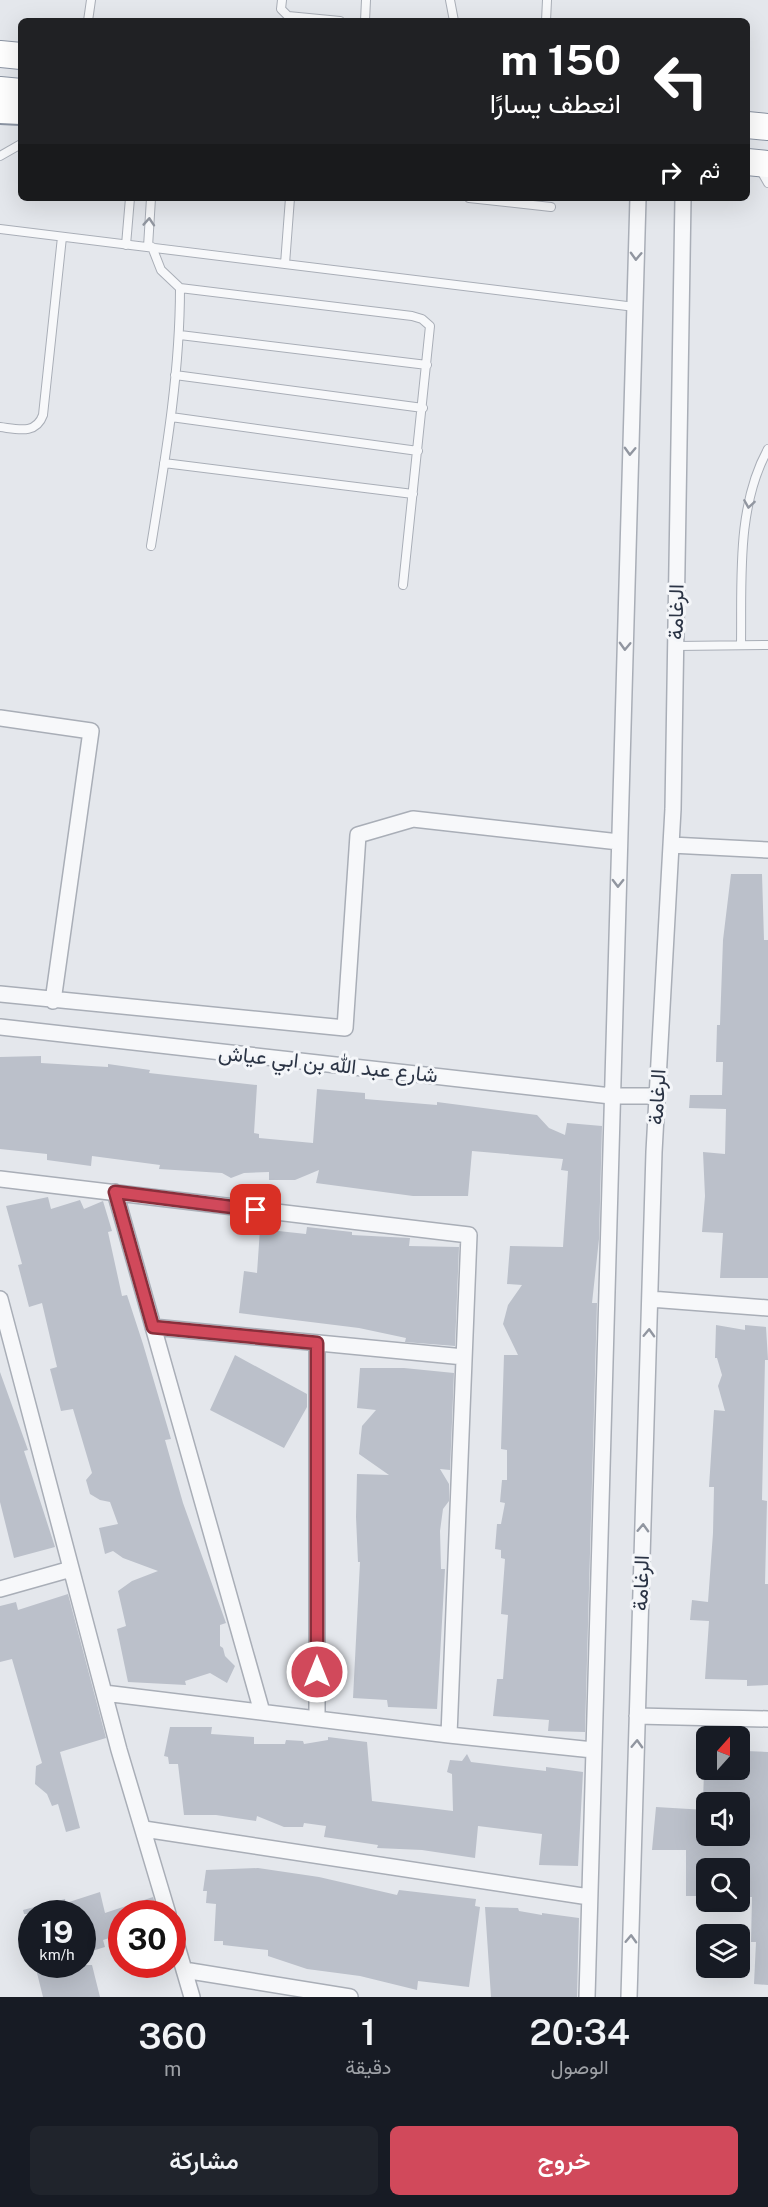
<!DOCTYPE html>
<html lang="ar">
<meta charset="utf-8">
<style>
body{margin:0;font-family:"Public Sans",Vazirmatn,sans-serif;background:#20242c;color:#f1f3f6;direction:rtl;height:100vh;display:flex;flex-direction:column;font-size:22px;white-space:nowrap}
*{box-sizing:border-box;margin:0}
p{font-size:20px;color:#9ea1a6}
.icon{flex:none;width:33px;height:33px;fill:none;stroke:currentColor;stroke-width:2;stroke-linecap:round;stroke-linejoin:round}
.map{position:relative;height:1997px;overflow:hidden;direction:ltr}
.drawer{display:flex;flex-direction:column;background:#171b24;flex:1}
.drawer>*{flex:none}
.guide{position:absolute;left:18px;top:18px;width:732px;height:183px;border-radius:9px;box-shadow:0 6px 24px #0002;direction:rtl;background:#202124;color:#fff;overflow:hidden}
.needle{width:39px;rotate:21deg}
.buttons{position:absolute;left:696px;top:1726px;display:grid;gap:12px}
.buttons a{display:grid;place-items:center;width:54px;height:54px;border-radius:9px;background:#171b24;box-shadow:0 6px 24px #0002;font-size:30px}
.speed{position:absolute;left:18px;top:1900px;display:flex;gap:12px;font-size:30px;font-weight:700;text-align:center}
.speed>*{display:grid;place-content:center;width:78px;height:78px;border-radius:50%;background:#171b24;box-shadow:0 6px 24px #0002;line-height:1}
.speed small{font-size:15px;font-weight:400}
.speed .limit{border:9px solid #d22;background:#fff;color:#111}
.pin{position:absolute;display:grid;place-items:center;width:51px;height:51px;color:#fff;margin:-26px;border-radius:12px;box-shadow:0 3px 9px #0006}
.me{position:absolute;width:66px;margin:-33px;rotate:0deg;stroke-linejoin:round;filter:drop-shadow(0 0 4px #0008)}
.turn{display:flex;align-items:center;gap:21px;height:126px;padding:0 30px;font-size:27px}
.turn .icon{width:78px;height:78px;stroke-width:2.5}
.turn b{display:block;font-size:42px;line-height:51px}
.then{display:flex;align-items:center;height:57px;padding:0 30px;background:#0003;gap:12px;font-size:22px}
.eta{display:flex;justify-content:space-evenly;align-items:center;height:102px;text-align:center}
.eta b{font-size:36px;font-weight:600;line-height:42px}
.button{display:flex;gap:12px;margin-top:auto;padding:12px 30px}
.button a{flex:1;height:69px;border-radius:9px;background:#d1495b;color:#fff;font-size:24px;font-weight:600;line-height:69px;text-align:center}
.button a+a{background:#20242c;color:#f1f3f6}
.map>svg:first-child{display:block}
</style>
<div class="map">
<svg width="768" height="1997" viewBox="0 0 768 1997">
<rect width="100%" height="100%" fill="#e4e7ec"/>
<path fill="#bbc0ca" d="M 731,874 L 762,874 L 764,940 L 768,940 L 768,1278 L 720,1278 L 723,1233 L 702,1232 L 705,1196 L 703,1152 L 725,1154 L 726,1109 L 689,1108 L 690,1095 L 722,1095 L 723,1062 L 716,1062 L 717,1025 L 720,1025 L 723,940 Z
M 41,1056 L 41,1063 L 108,1067 L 108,1064 L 150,1070 L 149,1073 L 257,1085 L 254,1133 L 259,1134 L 259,1138 L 313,1143 L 317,1089 L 365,1093 L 365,1099 L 437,1105 L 437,1102 L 537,1115 L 549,1128 L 565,1135 L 567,1123 L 602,1126 L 599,1239 L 592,1303 L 597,1303 L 585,1732 L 548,1731 L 549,1720 L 493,1716 L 497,1679 L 503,1679 L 508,1615 L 501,1614 L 505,1559 L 501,1558 L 501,1550 L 495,1549 L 497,1524 L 501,1524 L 505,1503 L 500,1502 L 502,1480 L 507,1480 L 507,1450 L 501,1449 L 504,1355 L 518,1355 L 503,1324 L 508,1305 L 522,1285 L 507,1284 L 510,1246 L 563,1247 L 568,1171 L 561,1170 L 563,1159 L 472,1151 L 468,1196 L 413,1196 L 316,1183 L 319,1170 L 295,1180 L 269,1180 L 269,1172 L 244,1173 L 231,1178 L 222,1173 L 159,1169 L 160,1165 L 92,1156 L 91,1166 L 47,1160 L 47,1154 L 0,1149 L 0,1057 Z
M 48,1197 L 51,1209 L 80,1200 L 84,1209 L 103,1201 L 112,1231 L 108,1232 L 122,1296 L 127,1295 L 143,1344 L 171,1439 L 165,1440 L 183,1503 L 226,1623 L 220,1625 L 220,1646 L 223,1648 L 225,1656 L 235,1666 L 227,1683 L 210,1673 L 185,1681 L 186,1685 L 128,1682 L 117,1629 L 126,1626 L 118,1591 L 132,1581 L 158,1571 L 123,1558 L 113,1551 L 105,1554 L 99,1528 L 118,1524 L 110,1502 L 100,1500 L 90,1494 L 86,1480 L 92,1473 L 73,1409 L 61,1411 L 50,1369 L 57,1367 L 42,1303 L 29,1307 L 18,1265 L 22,1264 L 6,1206 Z
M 307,1227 L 352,1232 L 352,1235 L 410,1238 L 409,1246 L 459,1247 L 455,1346 L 405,1342 L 406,1338 L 359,1328 L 239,1313 L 244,1271 L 257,1273 L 260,1229 L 306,1234 Z
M 716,1325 L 745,1330 L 745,1325 L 766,1327 L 768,1360 L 765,1360 L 762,1500 L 767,1501 L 765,1584 L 768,1584 L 768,1685 L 747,1686 L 747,1680 L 705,1679 L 709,1621 L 690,1620 L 692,1600 L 708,1602 L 713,1533 L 714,1487 L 709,1487 L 714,1410 L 725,1411 L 718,1386 L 722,1375 L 717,1358 L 715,1358 Z
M 235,1355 L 307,1394 L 307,1407 L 284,1448 L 210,1410 Z
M 360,1368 L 404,1368 L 454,1373 L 450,1470 L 440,1469 L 449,1484 L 449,1501 L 443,1509 L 440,1531 L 441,1569 L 445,1569 L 437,1709 L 388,1707 L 387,1700 L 353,1698 L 360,1562 L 358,1562 L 356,1517 L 357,1474 L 389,1475 L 359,1454 L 362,1426 L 376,1410 L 357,1408 Z
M 0,1372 L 28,1450 L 24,1451 L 55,1547 L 14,1558 L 0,1502 Z
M 68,1594 L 106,1738 L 60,1752 L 80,1828 L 66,1832 L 58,1804 L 52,1806 L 47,1794 L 35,1784 L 36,1766 L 42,1763 L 12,1659 L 0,1662 L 0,1606 L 16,1602 L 18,1610 Z
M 170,1727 L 212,1727 L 211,1734 L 254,1737 L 254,1744 L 285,1744 L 286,1740 L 303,1741 L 304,1744 L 328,1740 L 328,1737 L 367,1742 L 372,1801 L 453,1811 L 452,1774 L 447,1772 L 450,1760 L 462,1761 L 467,1754 L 471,1762 L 546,1771 L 546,1767 L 583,1772 L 578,1866 L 539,1865 L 542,1834 L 478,1826 L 475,1858 L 422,1850 L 377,1848 L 378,1845 L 324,1837 L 326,1826 L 304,1823 L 303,1827 L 284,1827 L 257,1816 L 256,1821 L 216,1815 L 184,1815 L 178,1764 L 169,1764 L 168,1757 L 164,1756 Z
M 745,1751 L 768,1752 L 768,1985 L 754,1984 L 756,1942 L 751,1942 L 752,1897 L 740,1897 L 740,1869 L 706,1869 L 706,1896 L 686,1896 L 686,1850 L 652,1850 L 656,1807 L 706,1810 L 706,1836 L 740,1836 L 740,1803 L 703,1803 L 704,1770 L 745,1770 Z
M 258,1868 L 319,1877 L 397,1895 L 399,1890 L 476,1899 L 475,1906 L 480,1907 L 469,1987 L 418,1981 L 417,1990 L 360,1976 L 307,1969 L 268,1956 L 268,1950 L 223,1945 L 223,1941 L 214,1941 L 216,1904 L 206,1903 L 207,1891 L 203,1891 L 206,1870 Z
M 100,1892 L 105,1913 L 153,1897 L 157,1910 L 144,1914 L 122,1914 L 122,1934 L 103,1940 L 105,1947 L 82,1954 L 82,1914 L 24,1914 L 23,1910 L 65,1899 L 66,1903 Z
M 485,1907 L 518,1908 L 519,1911 L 542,1915 L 542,1913 L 579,1918 L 577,1997 L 491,1997 Z
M 35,1965 L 92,1965 L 100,1997 L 43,1997 Z"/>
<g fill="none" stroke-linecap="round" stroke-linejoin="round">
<g stroke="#a9aeb7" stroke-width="10">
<path id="service" d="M 282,0 L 281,9 L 288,16 L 340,21
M 450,0 L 454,21
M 88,21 L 91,0
M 365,21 L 366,0
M 546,21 L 547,0
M 0,156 L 21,144
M 760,169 L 768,183
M 469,198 L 551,207
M 0,229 L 635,307
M 126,245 L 130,198
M 148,247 L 151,198
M 285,264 L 290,198
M 180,288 L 412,316 L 422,319 L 430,326 L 403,585
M 180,335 L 427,365
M 175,375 L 423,408
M 171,417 L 418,451
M 0,427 C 17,429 36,435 43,415 L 62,237
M 164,463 L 413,494
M 151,546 C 165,460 180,375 180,288 L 161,270 L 152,247
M 741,645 C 742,580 736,507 768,449
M 676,646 L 768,645"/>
</g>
<g stroke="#a9aeb7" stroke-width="18">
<path id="minor" d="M 0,718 L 91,731 L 53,1001
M 671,845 L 768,850
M 0,994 L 345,1028 L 358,835 L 413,819 L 619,842
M 0,1027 L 611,1096 L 657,1096
M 0,1179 L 469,1235 L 449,1735
M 115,1192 L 262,1712
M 0,1299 L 119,1750 L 168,1914
M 650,1299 L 768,1308
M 153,1327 L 464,1357
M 317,1343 L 317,1719
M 0,1589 L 71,1569
M 104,1693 L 449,1735 L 593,1750
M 637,1716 L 768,1719
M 144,1829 L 589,1897
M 172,1929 L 192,1997
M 184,1970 L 350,1997
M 587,1997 L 638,198
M 629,1997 L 654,1152 L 673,809 L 683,198"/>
</g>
<g stroke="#8b94a3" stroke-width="28">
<path id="trunk" d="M 0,54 L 21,56
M 0,90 L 21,92
M 747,125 L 768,127
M 747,162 L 768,164"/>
</g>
<g stroke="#8b94a3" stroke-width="32">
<path id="motorway" d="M 0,109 L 21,110"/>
</g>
<use href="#service" stroke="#f7f8fa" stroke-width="8"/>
<use href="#minor" stroke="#f7f8fa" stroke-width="15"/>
<use href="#trunk" stroke="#fff" stroke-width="26"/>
<use href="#motorway" stroke="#fff" stroke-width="28"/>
</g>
<defs><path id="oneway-chevron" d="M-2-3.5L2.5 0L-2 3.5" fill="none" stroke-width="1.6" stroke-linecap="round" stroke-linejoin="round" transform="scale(1.5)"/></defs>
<g stroke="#9196a0">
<use href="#oneway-chevron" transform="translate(149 222) rotate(-86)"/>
<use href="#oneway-chevron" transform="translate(636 256) rotate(92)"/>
<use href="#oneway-chevron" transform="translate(630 451) rotate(92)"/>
<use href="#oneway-chevron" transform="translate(749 504) rotate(99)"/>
<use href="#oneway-chevron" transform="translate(625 646) rotate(92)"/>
<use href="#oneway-chevron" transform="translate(618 883) rotate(91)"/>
<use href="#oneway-chevron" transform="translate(649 1333) rotate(-88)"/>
<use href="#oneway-chevron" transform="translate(643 1528) rotate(-88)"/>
<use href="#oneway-chevron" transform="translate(637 1744) rotate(-88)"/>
<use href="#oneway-chevron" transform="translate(631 1939) rotate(-88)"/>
</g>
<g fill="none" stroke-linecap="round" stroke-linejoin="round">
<g stroke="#882f3b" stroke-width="15">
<path id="route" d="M 256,1210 L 115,1192 L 153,1327 L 317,1343 L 317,1672"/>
</g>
<use href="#route" stroke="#d1495b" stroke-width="10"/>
</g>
<g text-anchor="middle" stroke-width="6" stroke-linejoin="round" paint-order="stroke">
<g font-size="21" fill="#2b3445" stroke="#f4f6f9">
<text transform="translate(676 612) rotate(-89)" y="7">الرغامة</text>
<text transform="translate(328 1064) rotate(6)" y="7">شارع عبد الله بن ابي عياش</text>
<text transform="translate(657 1097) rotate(-87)" y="7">الرغامة</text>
<text transform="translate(641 1583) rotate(-88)" y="7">الرغامة</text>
</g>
</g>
</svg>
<div class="buttons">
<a><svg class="needle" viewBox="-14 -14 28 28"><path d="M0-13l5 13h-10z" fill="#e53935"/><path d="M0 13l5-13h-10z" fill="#9ea1a6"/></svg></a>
<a><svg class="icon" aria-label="sound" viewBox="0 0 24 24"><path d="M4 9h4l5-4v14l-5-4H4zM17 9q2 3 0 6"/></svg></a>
<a><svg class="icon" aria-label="search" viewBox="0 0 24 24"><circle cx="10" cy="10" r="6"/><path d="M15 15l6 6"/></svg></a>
<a><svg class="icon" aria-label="layers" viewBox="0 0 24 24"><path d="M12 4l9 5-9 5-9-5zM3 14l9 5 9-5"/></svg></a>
</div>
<div class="speed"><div>19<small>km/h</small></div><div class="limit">30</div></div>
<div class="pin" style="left:256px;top:1210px;background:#d93025"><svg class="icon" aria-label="arrive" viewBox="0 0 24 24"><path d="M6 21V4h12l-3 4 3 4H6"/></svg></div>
<svg class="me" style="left:317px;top:1672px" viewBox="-20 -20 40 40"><circle r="17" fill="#d1495b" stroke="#fff" stroke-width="3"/><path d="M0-11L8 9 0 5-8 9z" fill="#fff"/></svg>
<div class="guide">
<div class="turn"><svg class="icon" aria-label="left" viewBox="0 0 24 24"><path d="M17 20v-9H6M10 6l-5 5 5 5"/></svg><div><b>150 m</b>انعطف يسارًا</div></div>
<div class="then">ثم<svg class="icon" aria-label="right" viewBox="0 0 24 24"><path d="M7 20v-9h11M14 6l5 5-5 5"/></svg></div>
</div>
</div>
<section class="drawer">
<div class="eta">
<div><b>20:34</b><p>الوصول</p></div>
<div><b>1</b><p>دقيقة</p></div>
<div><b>360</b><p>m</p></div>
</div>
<div class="button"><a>خروج</a><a>مشاركة</a></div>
</section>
